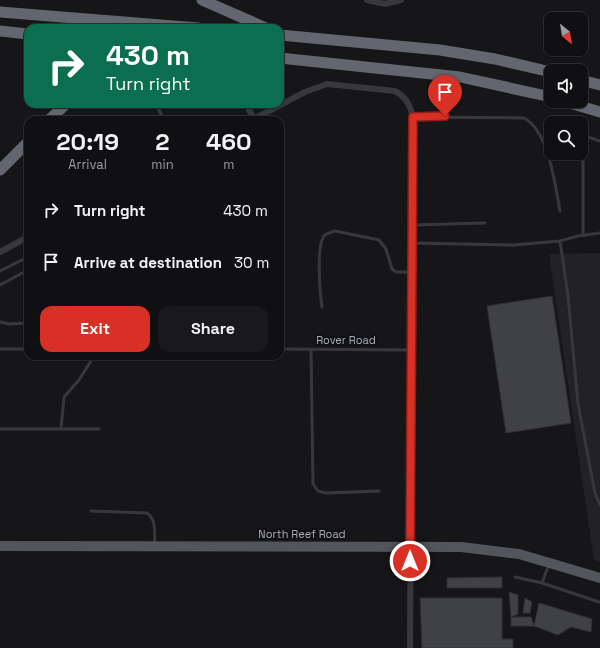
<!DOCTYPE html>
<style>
body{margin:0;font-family:"Space Grotesk",sans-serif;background:#19191b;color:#f1f3f6;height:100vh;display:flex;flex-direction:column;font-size:15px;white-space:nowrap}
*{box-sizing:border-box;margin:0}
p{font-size:13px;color:#9c9d9f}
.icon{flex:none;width:22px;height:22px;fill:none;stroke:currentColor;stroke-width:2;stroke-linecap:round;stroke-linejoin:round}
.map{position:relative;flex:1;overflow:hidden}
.side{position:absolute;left:24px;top:116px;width:260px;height:244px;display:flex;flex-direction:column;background:#101012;border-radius:12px;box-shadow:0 1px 3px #0004,0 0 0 1px #303032}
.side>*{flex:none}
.banner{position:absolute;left:24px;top:24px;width:260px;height:84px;border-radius:12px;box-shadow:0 1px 3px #0004,0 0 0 1px #303032;background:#0b6e4f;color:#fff;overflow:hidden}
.needle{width:26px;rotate:150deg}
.fabs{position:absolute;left:544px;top:12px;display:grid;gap:8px}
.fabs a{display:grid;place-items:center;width:44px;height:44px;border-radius:8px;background:#101012;box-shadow:0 1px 3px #0004,0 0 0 1px #303032;font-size:20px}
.pin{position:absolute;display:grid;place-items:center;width:34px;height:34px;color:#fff;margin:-41px -17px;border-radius:50% 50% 50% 0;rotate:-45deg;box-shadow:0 0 4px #0007}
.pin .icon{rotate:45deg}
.me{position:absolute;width:44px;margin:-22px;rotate:0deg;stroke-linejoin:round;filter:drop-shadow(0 0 3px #0008)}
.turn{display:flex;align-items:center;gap:14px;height:84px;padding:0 16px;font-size:18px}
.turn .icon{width:52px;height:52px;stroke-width:2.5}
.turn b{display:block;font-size:28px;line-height:34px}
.eta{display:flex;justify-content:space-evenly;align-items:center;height:68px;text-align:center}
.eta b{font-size:24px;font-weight:700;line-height:28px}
.primary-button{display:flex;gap:8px;margin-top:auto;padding:8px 16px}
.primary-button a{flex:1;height:46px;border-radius:12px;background:#d93025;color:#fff;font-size:16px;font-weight:700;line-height:46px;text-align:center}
.primary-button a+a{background:#19191b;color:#f1f3f6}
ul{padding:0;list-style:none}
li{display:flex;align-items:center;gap:12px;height:52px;padding:0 16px}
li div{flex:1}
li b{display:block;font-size:15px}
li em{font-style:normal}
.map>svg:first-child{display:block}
</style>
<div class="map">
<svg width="600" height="648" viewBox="0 0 600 648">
<rect width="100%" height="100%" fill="#161618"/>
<path fill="#222225" d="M 600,253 L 600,562 L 594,560 L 549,254 Z"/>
<path fill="#404145" stroke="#303034" d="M 552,296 L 571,423 L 506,433 L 487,306 Z
M 502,577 L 502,588 L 447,588 L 447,578 Z
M 509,592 L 518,595 L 518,614 L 511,617 Z
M 420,598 L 502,598 L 502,639 L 513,639 L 513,648 L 422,648 Z
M 525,598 L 532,602 L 530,613 L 523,613 Z
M 539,603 L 592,619 L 591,632 L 571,627 L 558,635 L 534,626 Z
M 511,617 L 531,617 L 534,626 L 511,626 Z"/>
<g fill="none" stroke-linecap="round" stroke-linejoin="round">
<path stroke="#37383d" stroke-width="3" d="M 156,104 L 164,120
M 264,113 L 267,120
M 413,117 L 524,118 C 549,131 555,185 560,211
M 280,163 C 284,189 285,215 280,241
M 413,225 L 485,223
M 583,235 L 583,141 L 588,137 L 600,141
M 560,241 L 568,296 L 578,404 L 595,493 L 600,505
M 412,243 L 514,245 L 560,241 L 578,236 L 600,233
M 0,271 L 28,257
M 0,285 L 28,270
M 322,307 C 320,294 316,246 324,236 C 327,233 331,232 335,231 L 379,240 L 386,249 L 392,269 L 396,272 L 412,272
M 0,322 L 9,324 L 28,323
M 0,349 L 28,349
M 280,349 L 411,350
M 311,349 L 313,484 L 318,491 L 326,493 L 379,491
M 94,356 L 79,380 L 64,397 L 61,429 L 99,429
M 0,429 L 61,429
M 91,511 L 147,513 C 157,520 154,533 155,544
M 515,577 L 542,583 L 549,564
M 542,583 L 599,602"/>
<path stroke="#37383d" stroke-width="6" d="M 367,0 L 385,4 L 401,0
M 246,104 L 254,119
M 252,120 L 305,92 L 327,84 L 395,91 C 406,97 410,105 413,117 L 410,648
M 0,252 L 28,237"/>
<path stroke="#53555c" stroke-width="10" d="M 0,546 L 461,547 L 519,554 L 600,578"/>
<path stroke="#63666e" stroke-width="11" d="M 202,0 L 266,28
M 0,12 L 198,28
M 0,31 L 28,34
M 280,35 L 440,50 L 495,59 L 551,72
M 280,58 L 460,77 L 551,97
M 581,80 L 600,85
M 563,101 L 600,112
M 49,120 L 66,104
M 0,170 L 28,142"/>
</g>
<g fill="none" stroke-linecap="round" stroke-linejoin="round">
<g stroke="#8d1f18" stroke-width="10">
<path id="route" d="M 410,561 L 413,117 L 445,116"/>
</g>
<use href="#route" stroke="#d93025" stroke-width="7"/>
</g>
<g text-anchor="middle" stroke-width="4" stroke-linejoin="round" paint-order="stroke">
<g font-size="11" fill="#a8adb8" stroke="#111113">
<text x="346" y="344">Rover Road</text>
<text x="302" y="538">North Reef Road</text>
</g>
</g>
</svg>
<div class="fabs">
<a><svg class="needle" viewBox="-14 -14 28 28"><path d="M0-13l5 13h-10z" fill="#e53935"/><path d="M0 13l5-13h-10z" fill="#9c9d9f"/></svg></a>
<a><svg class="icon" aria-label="sound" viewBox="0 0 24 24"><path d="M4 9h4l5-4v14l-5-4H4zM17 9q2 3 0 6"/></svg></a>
<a><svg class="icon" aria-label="search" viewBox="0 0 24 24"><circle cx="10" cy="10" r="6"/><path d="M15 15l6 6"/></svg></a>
</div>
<div class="pin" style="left:445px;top:116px;background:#d93025"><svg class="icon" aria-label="arrive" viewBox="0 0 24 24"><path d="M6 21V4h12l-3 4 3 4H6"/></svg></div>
<svg class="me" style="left:410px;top:561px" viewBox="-20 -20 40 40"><circle r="17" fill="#d93025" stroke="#fff" stroke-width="3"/><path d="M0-11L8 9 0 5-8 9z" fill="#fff"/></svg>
<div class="banner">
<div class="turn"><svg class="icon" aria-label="right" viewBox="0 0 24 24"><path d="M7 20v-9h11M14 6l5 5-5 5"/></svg><div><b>430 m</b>Turn right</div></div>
</div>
<section class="side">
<div class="eta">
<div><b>20:19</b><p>Arrival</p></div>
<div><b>2</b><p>min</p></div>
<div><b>460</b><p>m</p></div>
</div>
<ul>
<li><svg class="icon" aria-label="right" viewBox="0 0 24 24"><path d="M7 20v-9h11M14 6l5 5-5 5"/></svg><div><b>Turn right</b></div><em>430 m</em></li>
<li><svg class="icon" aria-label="arrive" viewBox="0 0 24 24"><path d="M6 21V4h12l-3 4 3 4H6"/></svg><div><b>Arrive at destination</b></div><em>30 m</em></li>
</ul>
<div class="primary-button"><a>Exit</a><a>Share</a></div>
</section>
</div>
